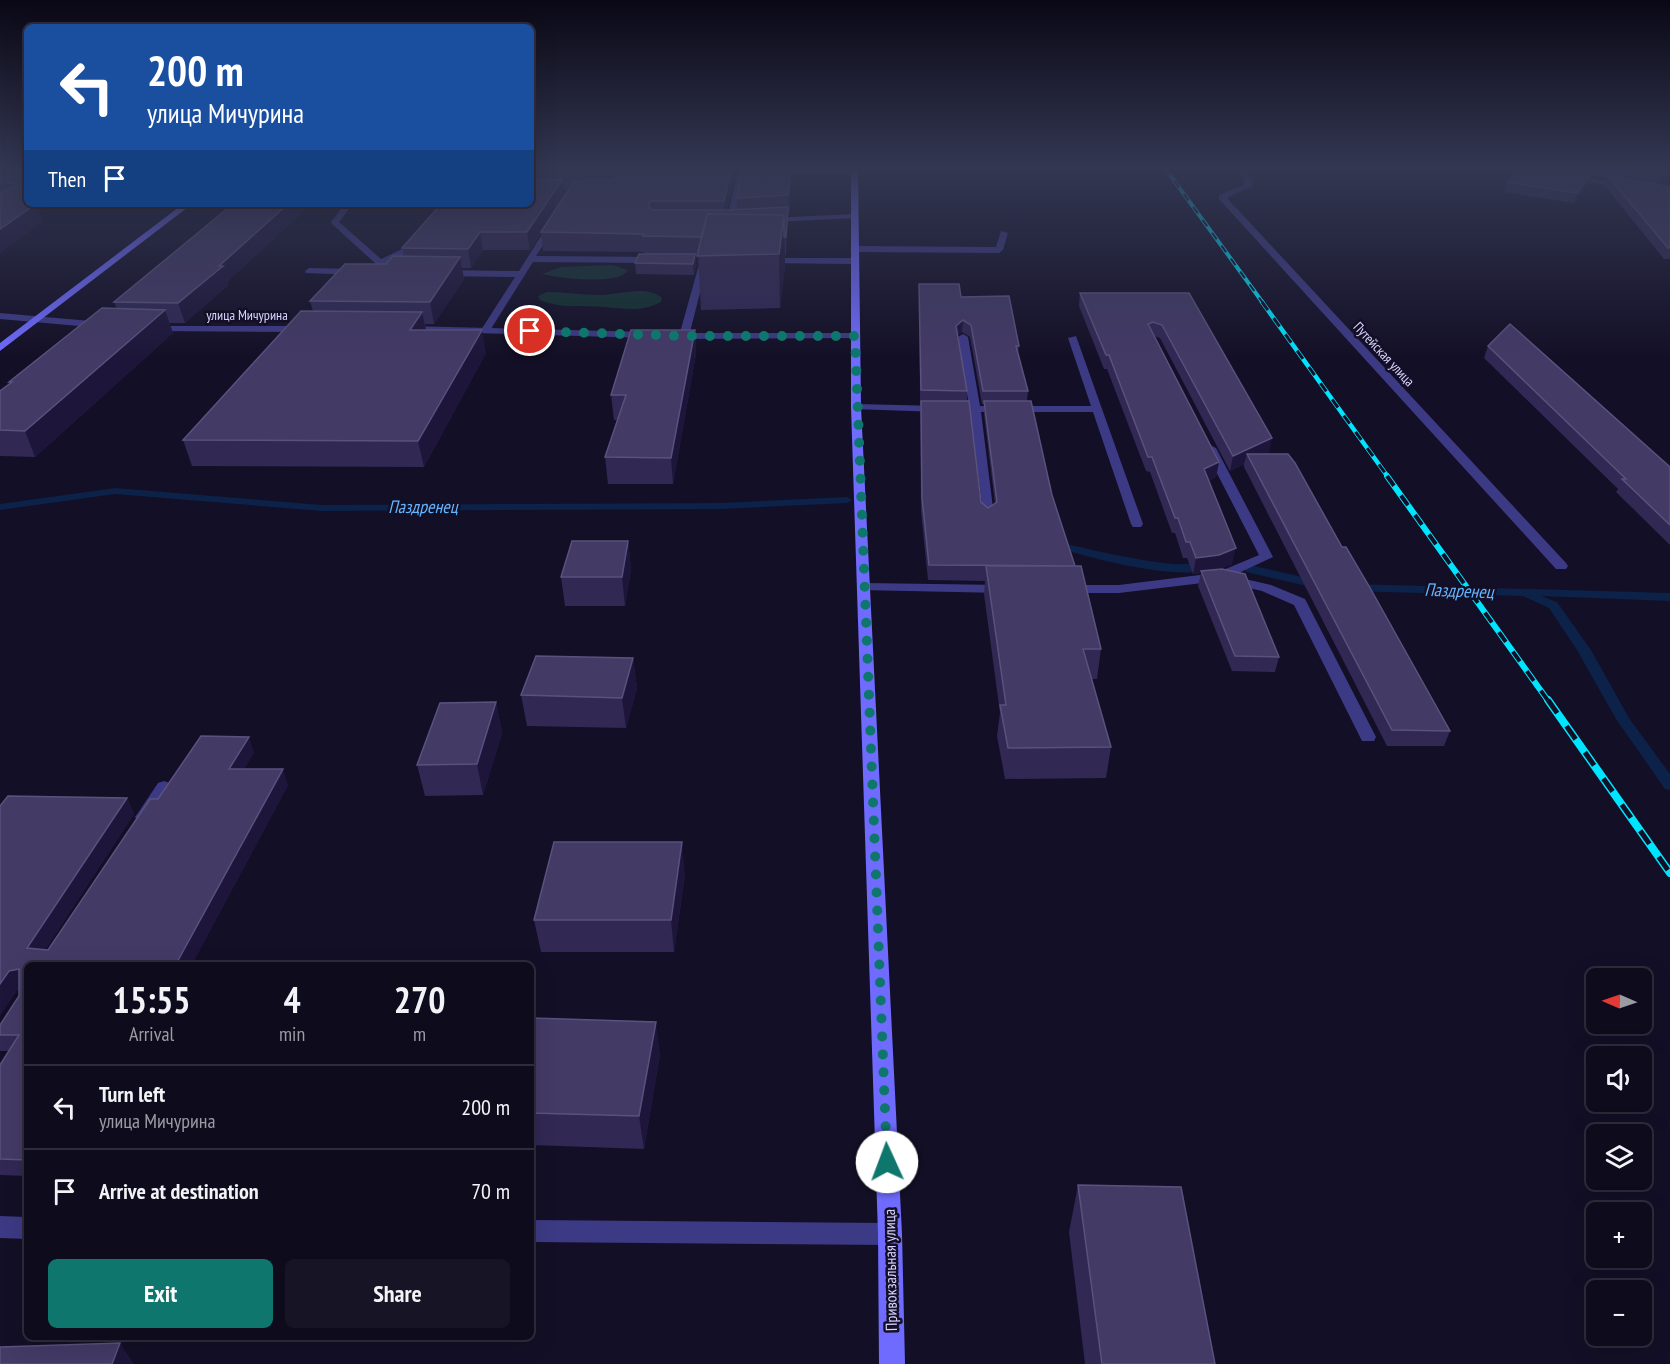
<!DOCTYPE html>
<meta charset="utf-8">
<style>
body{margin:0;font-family:"PT Sans Narrow",sans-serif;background:#171425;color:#f1f3f6;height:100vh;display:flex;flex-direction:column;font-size:22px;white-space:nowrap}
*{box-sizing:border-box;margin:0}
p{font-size:20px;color:#9b9ba3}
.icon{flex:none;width:33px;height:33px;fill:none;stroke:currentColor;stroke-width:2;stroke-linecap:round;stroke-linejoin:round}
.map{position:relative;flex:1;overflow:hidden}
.sheet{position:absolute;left:24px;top:962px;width:510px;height:378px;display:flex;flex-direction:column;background:#0e0b1c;border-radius:9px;box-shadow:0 6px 24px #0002,0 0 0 2px #2e2b3b}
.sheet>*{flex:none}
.hud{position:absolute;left:24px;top:24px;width:510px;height:183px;border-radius:9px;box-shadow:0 6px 24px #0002,0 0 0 2px #2e2b3b;background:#1a4fa0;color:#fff;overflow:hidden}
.needle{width:39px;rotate:272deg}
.controls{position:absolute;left:1586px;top:968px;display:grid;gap:12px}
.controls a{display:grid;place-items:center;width:66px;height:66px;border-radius:9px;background:#0e0b1c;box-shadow:0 6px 24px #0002,0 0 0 2px #2e2b3b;font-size:30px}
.pin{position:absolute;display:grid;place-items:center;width:51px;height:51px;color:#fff;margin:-26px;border:3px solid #fff;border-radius:50%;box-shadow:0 2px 6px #0007}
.me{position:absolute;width:66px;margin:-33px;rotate:358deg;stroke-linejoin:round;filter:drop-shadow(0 0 4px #0008)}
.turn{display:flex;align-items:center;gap:21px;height:126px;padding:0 24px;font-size:27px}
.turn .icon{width:78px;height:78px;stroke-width:2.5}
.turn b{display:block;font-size:42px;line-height:51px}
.then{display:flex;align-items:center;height:57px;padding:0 24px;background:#0003;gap:12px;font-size:22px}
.eta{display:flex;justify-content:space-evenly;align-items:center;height:102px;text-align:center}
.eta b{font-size:36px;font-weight:800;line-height:42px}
.cta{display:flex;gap:12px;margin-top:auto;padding:12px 24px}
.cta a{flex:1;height:69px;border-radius:9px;background:#0f766e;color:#fff;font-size:24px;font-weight:800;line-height:69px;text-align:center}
.cta a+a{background:#171425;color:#f1f3f6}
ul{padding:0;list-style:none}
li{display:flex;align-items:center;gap:18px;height:84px;padding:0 24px;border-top:2px solid #2e2b3b}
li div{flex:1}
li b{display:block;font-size:22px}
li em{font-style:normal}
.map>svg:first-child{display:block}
</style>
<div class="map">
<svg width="1670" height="1364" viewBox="0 0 1670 1364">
<rect width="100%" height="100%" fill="#130f26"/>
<path fill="#12302f" d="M 612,265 L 628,270 C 619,286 559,278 542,274 L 561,267 Z
M 547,292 C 565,292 581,295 599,295 C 617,295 647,284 662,298 L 661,302 C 642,312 626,309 605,307 C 583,305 561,309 540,300 L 538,296 Z"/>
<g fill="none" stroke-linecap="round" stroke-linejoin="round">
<path fill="#0c2248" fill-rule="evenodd" d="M 115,488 L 322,505 L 721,503 L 847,497 L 852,500 L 847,503 L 721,509 L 322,511 L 115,494 L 0,510 L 0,504 Z
M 1053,541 C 1093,550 1133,560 1173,564 C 1184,565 1206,560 1214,567 L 1212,570 C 1168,580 1094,558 1049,546 L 1047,544 Z
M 1250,565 L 1324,582 L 1326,585 L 1320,589 L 1246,572 L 1244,569 Z
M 1354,584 L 1670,593 L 1670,601 L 1541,596 L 1557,602 L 1591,650 L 1629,718 L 1670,774 L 1670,790 L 1665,789 L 1616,719 L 1577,650 L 1549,608 L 1523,596 L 1350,591 L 1348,588 L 1350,585 Z"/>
<path fill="#3d3a85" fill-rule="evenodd" d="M 742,169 L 746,171 L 735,221 L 741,223 L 730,225 L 726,223 L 738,171 Z
M 774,169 L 854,169 L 858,171 L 854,173 L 771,173 Z
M 345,204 L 353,204 L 339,222 L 381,259 L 411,245 L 417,238 L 423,238 L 424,240 L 417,249 L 386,264 L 392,269 L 401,270 L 401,274 L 387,274 L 332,224 L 331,222 Z
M 855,214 L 858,214 L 858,218 L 770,222 L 766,220 L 770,218 Z
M 552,223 L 556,225 L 536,256 L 656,257 L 660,260 L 656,263 L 533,262 L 489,332 L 483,332 L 481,330 L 515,277 L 443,276 L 439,273 L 443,270 L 519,271 L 548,225 Z
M 1001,231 L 1008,233 L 1003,250 L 999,253 L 854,252 L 850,249 L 854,246 L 996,247 Z
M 704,258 L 708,261 L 689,336 L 681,338 L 679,336 L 700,261 Z
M 764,258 L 853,258 L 857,261 L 853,264 L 761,263 L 761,259 Z
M 309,268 L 357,269 L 361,272 L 357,275 L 306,273 L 305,271 Z
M 963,334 L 968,337 L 980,406 L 1091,406 L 1068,338 L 1076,336 L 1143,524 L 1141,527 L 1133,527 L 1131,524 L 1093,412 L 981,412 L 994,516 L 992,519 L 984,519 L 970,412 L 962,409 L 969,406 L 958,337 Z
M 856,404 L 940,406 L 945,409 L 940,412 L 852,409 L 851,407 Z
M 1210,445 L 1216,448 L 1273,557 L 1232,576 L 1271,585 L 1305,599 L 1376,737 L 1374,741 L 1362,741 L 1294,605 L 1262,591 L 1219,581 L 1119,593 L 1066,593 L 1059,589 L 1066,585 L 1119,585 L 1216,573 L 1259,555 L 1204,448 Z
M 865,583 L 1003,585 L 1010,589 L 1003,593 L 860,590 L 858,587 Z
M 164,781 L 170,783 L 172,787 L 170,791 L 150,821 L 138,821 L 135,817 L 138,813 L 158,783 Z
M 0,1216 L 27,1217 L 27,1239 L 0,1238 Z
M 531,1220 L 890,1223 L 898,1226 L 902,1234 L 898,1242 L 890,1245 L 531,1242 Z"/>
<path fill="#3d3a85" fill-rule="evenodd" d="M 1236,168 L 1243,168 L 1251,175 L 1252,186 L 1227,198 L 1566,563 L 1568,566 L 1566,569 L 1556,569 L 1219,199 L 1219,195 L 1244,185 L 1243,176 Z
M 1569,175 L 1626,184 L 1630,186 L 1626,188 L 1566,179 Z
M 0,313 L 102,322 L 107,325 L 102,328 L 0,319 Z
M 150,326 L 305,326 L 310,329 L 305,332 L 153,331 L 148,328 Z
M 407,326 L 650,332 L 655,335 L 650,338 L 404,331 L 402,329 Z
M 855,333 L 858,334 L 858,338 L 674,339 L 669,336 L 674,333 Z"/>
<path fill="#6f6bff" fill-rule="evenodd" d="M 851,168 L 858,168 L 861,407 L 902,1234 L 905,1364 L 879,1364 L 878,1234 L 851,407 Z
M 183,204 L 192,204 L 0,351 L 0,343 Z"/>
<g stroke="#00e5ff" stroke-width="4">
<path id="rail-far3" d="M 1165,168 L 1263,303"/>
</g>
<g stroke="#00e5ff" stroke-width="4.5">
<path id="rail-far2" d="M 1262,302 L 1388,477"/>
</g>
<g stroke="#00e5ff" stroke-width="6">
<path id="rail-far1" d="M 1387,476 L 1549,702"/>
</g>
<g stroke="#00e5ff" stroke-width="8">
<path id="rail" d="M 1548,700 L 1670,873"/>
</g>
<use href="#rail-far3" stroke="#130f26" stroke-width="2" stroke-dasharray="8" stroke-linecap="butt"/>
<use href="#rail-far2" stroke="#130f26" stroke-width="3" stroke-dasharray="10" stroke-linecap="butt"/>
<use href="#rail-far1" stroke="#130f26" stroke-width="4" stroke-dasharray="12" stroke-linecap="butt"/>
<use href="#rail" stroke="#130f26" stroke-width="5" stroke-dasharray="16" stroke-linecap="butt"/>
</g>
<path fill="#312854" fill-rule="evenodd" d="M 0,168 L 27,168 L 27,204 L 43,221 L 0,253 Z
M 531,168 L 620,168 L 612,179 L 620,168 L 735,168 L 735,175 L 727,210 L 737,209 L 737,198 L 792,175 L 789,215 L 788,215 L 786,255 L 785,255 L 785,266 L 780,308 L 701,310 L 698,255 L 695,255 L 696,265 L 694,275 L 636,274 L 635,263 L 644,254 L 644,252 L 543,251 L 541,233 L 530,250 L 483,250 L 471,268 L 462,268 L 464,279 L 434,324 L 425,324 L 426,330 L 486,353 L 424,467 L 192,466 L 183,440 L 313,311 L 310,301 L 386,264 L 404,256 L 402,248 L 531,204 ZM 563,189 L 569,189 L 564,197 Z
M 1521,168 L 1670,168 L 1670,176 L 1662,175 L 1658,185 L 1670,187 L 1670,259 L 1664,259 L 1605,186 L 1607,178 L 1597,177 L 1595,174 L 1594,176 L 1591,176 L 1589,183 L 1574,203 L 1504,192 L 1507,182 Z
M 44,204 L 75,204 L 71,207 Z
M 233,204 L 311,204 L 227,282 L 228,285 L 185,323 L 169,323 L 173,333 L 35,457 L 0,456 L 0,391 L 9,384 L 9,382 L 117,309 L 114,302 Z
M 919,284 L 961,297 L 1019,346 L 1018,353 L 1028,391 L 1027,401 L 1052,495 L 1101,649 L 1097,679 L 1092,679 L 1111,747 L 1106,778 L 1005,779 L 997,736 L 1000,713 L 984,594 L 985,581 L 928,580 L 921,512 ZM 962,332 L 970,337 L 982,404 L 984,404 L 984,414 L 995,504 L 988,508 L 981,502 L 967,401 L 967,391 L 958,335 Z
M 1080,293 L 1189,293 L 1269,453 L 1267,454 L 1342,547 L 1450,731 L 1444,746 L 1387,746 L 1244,467 L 1244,464 L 1230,471 L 1160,338 L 1154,336 L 1219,462 L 1216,477 L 1208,481 L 1232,564 L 1220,569 L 1279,657 L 1275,672 L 1232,671 L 1198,586 L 1201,573 L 1193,574 L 1187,558 L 1183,558 L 1175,533 L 1172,533 L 1150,472 L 1146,471 L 1107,369 L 1104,369 L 1079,306 Z
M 695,330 L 696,354 L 673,484 L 608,484 L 605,457 L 617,420 L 614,420 L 611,395 Z
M 1488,346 L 1670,467 L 1670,545 L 1616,492 L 1618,489 L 1484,358 Z
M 628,541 L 631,569 L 625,606 L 565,606 L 561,577 Z
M 633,658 L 637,688 L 626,728 L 527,726 L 521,695 Z
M 496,702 L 502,733 L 483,795 L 425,796 L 417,765 Z
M 254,752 L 244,769 L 288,785 L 192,964 L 27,964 L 27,1176 L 0,1175 L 0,1065 L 9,1051 L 0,1051 L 0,1025 L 19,996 L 19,987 L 0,1015 L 0,806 L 127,798 L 134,814 L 45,950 L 48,950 L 158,799 Z
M 685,874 L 674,952 L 541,952 L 534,920 Z
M 531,1023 L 660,1054 L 644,1149 L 531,1145 Z
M 1078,1185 L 1215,1364 L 1085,1364 L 1069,1232 Z"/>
<path fill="#1d163a" d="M 608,168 L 620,168 L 607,189 L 605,172 Z
M 732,168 L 735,168 L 735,175 L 725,219 L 724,201 Z
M 791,168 L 792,168 L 792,175 L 789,215 L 788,195 Z
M 1592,174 L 1589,183 L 1574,203 L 1577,193 Z
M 562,180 L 564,197 L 530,250 L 527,232 Z
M 36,204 L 43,221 L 0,253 L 0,229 Z
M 288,204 L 311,204 L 227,282 L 228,285 L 185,323 L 178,303 Z
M 788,207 L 788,224 L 786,255 L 786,237 Z
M 784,215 L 785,266 L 780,308 L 779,254 Z
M 480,232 L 483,250 L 471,268 L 468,249 Z
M 695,254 L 696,265 L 694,275 L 693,264 Z
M 460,257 L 464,279 L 434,324 L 430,302 Z
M 165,310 L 173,333 L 35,457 L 25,431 Z
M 422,312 L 427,335 L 410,330 Z
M 963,320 L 962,332 L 956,337 L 956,326 Z
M 482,330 L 486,353 L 424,467 L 418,441 Z
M 695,330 L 696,354 L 673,484 L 671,458 Z
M 1272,438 L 1269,453 L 1251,461 L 1247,454 L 1244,464 L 1230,471 L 1233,456 Z
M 1219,462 L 1216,477 L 1201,484 L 1204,469 Z
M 628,541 L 631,569 L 625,606 L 622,577 Z
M 1236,548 L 1232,564 L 1215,571 L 1193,574 L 1196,558 Z
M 633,658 L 637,688 L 626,728 L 622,698 Z
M 496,702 L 502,733 L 483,795 L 477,764 Z
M 249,737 L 254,752 L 235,784 L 229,769 Z
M 283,769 L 288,785 L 192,964 L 176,964 Z
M 127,798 L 134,814 L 36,964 L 27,948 Z
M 682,842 L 685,874 L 674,952 L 671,920 Z
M 19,969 L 27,986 L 18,988 L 0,1015 L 0,984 L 9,971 Z
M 656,1022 L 660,1054 L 644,1149 L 639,1116 Z
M 120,1343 L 134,1364 L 112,1364 Z"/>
<path fill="#433a66" stroke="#5a527e" stroke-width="1.5" d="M 0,168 L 27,168 L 27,186 L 24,185 L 27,189 L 27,204 L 36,204 L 0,229 L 0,194 L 18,184 L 0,182 Z
M 531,168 L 608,168 L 605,172 L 531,172 Z
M 620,168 L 732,168 L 724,201 L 651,201 L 648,204 L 651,210 L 729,210 L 788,207 L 786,237 L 784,237 L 784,215 L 707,214 L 702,237 L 643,236 L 644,234 L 541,232 L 574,181 L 613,179 Z
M 744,168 L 791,168 L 788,195 L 737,198 Z
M 1521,168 L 1558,168 L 1592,174 L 1577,193 L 1507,182 Z
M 1620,168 L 1656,168 L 1662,175 Z
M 1608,176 L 1670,187 L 1670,248 L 1668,248 Z
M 531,180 L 562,180 L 527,232 L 480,232 L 468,249 L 402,248 L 441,204 L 531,204 Z
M 233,204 L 288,204 L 219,266 L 223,266 L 178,303 L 114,302 Z
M 707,214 L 784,215 L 779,254 L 697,256 Z
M 639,254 L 695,254 L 693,264 L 635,263 Z
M 393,256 L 460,257 L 430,302 L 310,301 L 345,264 L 386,264 Z
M 919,284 L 959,284 L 961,297 L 1009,296 L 1019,346 L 1016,346 L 1028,391 L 983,391 L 971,325 L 963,320 L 956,326 L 967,391 L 921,390 Z
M 1080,293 L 1189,293 L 1272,438 L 1233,456 L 1162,325 L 1153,322 L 1148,324 L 1219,462 L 1204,469 L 1236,548 L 1219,555 L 1196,558 L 1190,542 L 1186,542 L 1178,518 L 1175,518 L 1152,457 L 1148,457 L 1109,355 L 1106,355 Z
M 102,308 L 165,310 L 25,431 L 0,430 L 0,391 L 12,382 L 9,382 Z
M 301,311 L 422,312 L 410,330 L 482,330 L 418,441 L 183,440 Z
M 1510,324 L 1670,467 L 1670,525 L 1622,479 L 1626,479 L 1488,346 Z
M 631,330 L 695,330 L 671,458 L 605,457 L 626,395 L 611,395 Z
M 921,401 L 969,401 L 981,502 L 988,508 L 997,502 L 984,401 L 1031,401 L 1052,495 L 1075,566 L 929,565 L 922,498 Z
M 1247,454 L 1288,454 L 1295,463 L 1342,547 L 1346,547 L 1369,586 L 1450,731 L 1392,730 Z
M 572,541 L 628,541 L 622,577 L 561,577 Z
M 986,566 L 1081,566 L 1101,649 L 1083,649 L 1111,747 L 1008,748 L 1000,705 L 1006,705 Z
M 1222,569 L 1245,574 L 1279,657 L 1235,656 L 1201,571 Z
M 536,656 L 633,658 L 622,698 L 521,695 Z
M 496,702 L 477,764 L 417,765 L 440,703 Z
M 201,736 L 249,737 L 229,769 L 283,769 L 176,964 L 27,964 L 27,1160 L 0,1159 L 0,1065 L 19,1035 L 0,1035 L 0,1025 L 19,996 L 19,969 L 9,971 L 0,984 L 0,806 L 8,796 L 127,798 L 27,948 L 48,950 L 150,799 L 158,799 Z
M 554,842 L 682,842 L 671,920 L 534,920 Z
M 532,1018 L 656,1022 L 639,1116 L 531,1113 L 531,1023 Z
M 1078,1185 L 1181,1187 L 1215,1364 L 1102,1364 Z
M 120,1343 L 112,1364 L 0,1364 L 0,1347 Z"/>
<linearGradient id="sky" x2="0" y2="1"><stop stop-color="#0a0815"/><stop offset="0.47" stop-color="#333752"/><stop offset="1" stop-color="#333752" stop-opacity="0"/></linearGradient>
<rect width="1670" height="359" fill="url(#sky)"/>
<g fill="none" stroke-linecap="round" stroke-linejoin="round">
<path stroke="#0f766e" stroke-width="10" stroke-dasharray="0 18" d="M 530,331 L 684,336 L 855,336 L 887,1162"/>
</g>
<g text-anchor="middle" stroke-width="5" stroke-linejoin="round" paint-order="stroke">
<g font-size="14" fill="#d9d4ff" stroke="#130f26">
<text x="247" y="320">улица Мичурина</text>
<text transform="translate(1384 354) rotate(47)" y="5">Путейская улица</text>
</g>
<g font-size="16" fill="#d9d4ff" stroke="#130f26">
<text transform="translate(890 1270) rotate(-91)" y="6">Привокзальная улица</text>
</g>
<g font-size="18" font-style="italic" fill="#62b6ff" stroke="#130f26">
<text x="423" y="513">Паздренец</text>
<text transform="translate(1459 591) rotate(2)" y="6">Паздренец</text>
</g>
</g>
</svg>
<div class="controls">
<a><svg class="needle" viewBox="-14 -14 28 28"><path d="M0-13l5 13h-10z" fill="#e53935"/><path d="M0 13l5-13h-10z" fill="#9b9ba3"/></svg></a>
<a><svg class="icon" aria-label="sound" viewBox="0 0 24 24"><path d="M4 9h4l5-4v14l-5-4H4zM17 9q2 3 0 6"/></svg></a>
<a><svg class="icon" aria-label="layers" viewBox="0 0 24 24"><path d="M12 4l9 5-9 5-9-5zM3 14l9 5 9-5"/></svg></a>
<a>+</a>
<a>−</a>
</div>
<div class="pin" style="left:530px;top:331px;background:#d93025"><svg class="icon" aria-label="arrive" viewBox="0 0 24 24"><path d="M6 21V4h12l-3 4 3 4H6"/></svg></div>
<svg class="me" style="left:887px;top:1162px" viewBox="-20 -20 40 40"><circle r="19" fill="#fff"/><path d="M0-13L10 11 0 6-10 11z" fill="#0f766e"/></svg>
<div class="hud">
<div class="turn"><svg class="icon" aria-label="left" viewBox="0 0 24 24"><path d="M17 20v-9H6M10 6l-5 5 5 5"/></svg><div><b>200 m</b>улица Мичурина</div></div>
<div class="then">Then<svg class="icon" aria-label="arrive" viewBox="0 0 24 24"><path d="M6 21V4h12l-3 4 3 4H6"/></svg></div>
</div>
<section class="sheet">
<div class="eta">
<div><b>15:55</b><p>Arrival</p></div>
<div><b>4</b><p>min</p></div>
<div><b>270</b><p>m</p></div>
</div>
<ul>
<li><svg class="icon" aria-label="left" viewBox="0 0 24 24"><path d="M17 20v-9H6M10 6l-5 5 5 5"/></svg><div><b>Turn left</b><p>улица Мичурина</p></div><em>200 m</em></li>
<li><svg class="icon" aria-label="arrive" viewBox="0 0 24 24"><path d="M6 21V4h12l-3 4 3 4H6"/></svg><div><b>Arrive at destination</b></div><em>70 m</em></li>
</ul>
<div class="cta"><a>Exit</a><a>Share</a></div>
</section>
</div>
